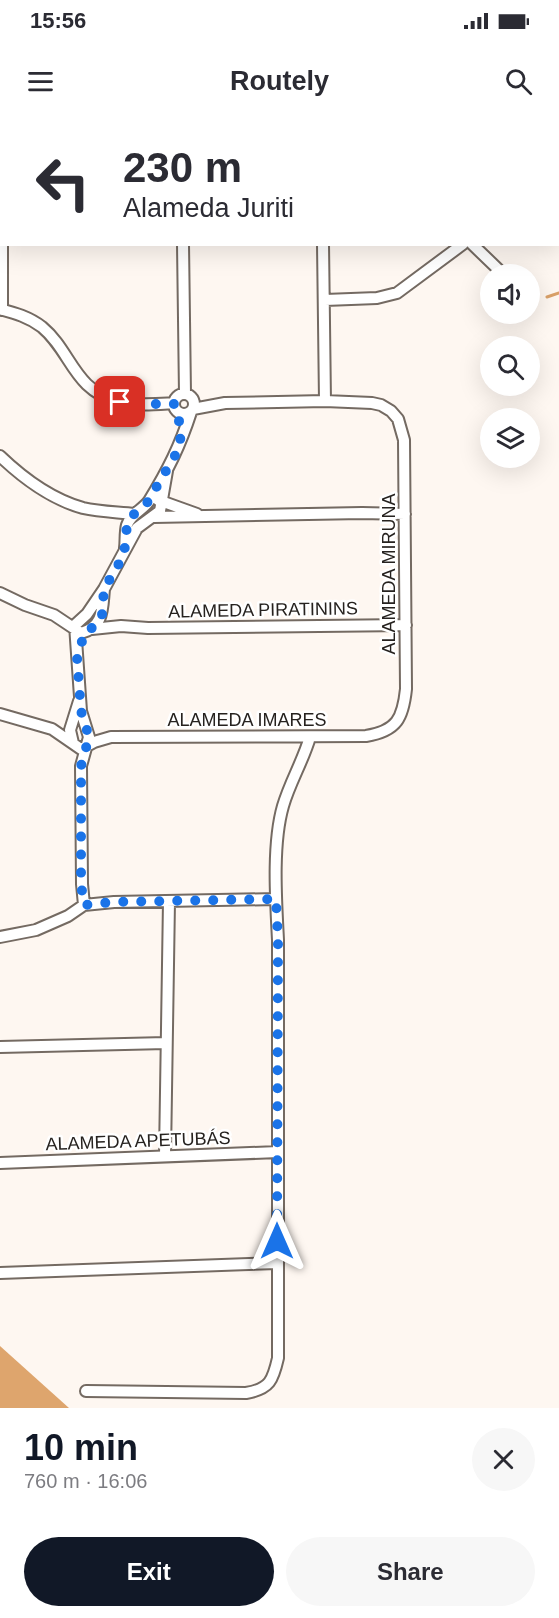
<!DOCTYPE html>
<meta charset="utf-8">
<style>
body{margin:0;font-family:Helvetica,sans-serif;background:#f7f7f7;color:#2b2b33;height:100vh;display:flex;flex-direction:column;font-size:22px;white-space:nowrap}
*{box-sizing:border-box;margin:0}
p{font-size:20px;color:#7c7c81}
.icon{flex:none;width:33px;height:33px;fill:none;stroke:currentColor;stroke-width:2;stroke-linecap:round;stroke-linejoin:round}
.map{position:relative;height:1288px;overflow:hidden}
.side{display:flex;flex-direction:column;background:#fff;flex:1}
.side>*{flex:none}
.banner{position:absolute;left:0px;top:0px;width:560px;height:126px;box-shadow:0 6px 24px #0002;background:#fff;color:#2b2b33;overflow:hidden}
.buttons{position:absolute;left:480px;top:144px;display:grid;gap:12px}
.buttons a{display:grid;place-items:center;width:60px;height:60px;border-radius:50%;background:#fff;box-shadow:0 6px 24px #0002;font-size:30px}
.pin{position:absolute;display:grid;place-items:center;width:51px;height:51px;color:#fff;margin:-26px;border-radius:12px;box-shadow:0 3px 9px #0006}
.me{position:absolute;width:66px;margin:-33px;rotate:0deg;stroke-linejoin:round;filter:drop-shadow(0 0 4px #0008)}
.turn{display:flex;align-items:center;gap:21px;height:126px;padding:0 24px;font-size:27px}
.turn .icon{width:78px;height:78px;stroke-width:2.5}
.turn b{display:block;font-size:42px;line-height:51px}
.round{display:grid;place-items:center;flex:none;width:63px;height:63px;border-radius:32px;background:#f7f7f7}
.overview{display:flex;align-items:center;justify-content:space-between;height:102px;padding:0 24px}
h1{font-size:36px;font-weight:600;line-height:45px;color:#111827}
.cta{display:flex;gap:12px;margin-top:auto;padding:12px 24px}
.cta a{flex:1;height:69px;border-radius:36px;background:#111827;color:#fff;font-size:24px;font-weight:600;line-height:69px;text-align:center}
.cta a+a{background:#f7f7f7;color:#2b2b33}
.status{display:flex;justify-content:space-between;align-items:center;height:42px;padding:0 30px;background:#fff;direction:ltr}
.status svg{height:16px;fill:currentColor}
header{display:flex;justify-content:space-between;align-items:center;height:78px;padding:0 24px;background:#fff;font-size:27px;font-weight:600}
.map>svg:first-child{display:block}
</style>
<div class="status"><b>15:56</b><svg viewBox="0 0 49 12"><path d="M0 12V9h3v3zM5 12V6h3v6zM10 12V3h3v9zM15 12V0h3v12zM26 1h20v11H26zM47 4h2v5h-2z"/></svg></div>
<header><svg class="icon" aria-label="menu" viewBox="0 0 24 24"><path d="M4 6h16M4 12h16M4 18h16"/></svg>Routely<svg class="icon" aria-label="search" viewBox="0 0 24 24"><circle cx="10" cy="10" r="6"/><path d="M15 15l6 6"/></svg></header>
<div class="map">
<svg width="559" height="1288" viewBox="0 0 559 1288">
<rect width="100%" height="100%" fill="#fef7f1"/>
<path fill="#dea56d" d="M 0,1226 L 69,1288 L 0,1288 Z"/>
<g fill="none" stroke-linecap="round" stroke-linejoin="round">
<path stroke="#daa169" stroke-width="3" d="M 547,177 L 559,173"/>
<g stroke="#746a62" stroke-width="14">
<path id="minor" d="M 2,0 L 2,2
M 182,0 L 182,2
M 434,0 L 435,2
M 321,2 L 321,0
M 558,8 L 559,7
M 558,80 L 559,80
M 0,112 L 2,110
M 183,124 L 185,274
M 323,124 L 325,281
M 472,124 L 501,152
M 325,180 L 377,178 L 397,173 L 463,124
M 0,189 C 15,193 29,197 42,207 C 72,232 73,270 119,282 C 137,286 157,284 174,283
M 2,190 L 2,124
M174 284a10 10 0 1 1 20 0a10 10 0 1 1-20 0Z
M 0,336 C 24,359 51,379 83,388 C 100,392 118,392 135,394
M 158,380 L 197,394
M 154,397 L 362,393 L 405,394
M 125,428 C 126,421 125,412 127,405 C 130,394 143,390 149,381 C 168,350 180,326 191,292
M 0,473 L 25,485 L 54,495 L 81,513 C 104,507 102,489 104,469
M 92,509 L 121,506 L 148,508 L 406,505
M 0,594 L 52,609 L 81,629 L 94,622 L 111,617 L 366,616 C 397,611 403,598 406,569 L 404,320 L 398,299 L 391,291 L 381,285 L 372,283 L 325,281 L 225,283 L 193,289
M 73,623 L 70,610 L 79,581
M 84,785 L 82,764 L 81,646 L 89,617 L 81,591 L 75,505 L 87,494 L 104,469 L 137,408 L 160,391 L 167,351
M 0,817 L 36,810 L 68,796 L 84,785 L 114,782 L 276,779
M 0,927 L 166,923
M 165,1035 L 169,781
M 0,1043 L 278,1032
M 0,1153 L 277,1143
M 86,1271 L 246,1273 C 270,1269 273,1260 278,1238 L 278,820 C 276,781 272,724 283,686 C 290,662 303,641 310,617"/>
</g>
<use href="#minor" stroke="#fff" stroke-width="10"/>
</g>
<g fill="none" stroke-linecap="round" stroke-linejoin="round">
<path stroke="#1a73e8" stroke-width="10" stroke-dasharray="0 18" d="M 120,282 L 135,284 L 174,284 L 181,308 L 180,323 L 176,334 L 147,383 L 132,396 L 127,405 L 124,435 L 104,469 L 102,495 L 97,505 L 85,512 L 77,537 L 81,591 L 89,617 L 81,646 L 81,764 L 84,785 L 114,782 L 276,779 L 278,820 L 277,1121"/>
</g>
<g text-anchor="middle" stroke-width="5" stroke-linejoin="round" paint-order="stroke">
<g font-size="18" fill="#26221f" stroke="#fff">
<text transform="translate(389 454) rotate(-90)" y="6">ALAMEDA MIRUNA</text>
<text transform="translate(263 490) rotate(-1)" y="6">ALAMEDA PIRATININS</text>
<text x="247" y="606">ALAMEDA IMARES</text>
<text transform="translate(138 1021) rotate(-2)" y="6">ALAMEDA APETUBÁS</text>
</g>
</g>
</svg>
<div class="buttons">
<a><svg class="icon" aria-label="sound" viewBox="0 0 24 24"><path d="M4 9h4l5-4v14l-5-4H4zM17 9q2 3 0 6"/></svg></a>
<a><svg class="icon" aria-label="search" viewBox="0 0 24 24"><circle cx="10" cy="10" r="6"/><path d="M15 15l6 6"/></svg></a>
<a><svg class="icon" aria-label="layers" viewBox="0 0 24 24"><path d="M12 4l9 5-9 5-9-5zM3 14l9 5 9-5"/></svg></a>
</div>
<div class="pin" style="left:120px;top:282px;background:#d93025"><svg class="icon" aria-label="arrive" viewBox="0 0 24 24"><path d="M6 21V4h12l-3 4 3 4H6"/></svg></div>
<svg class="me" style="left:277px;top:1121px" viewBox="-20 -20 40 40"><path d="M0-17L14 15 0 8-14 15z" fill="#1a73e8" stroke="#fff" stroke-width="4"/></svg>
<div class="banner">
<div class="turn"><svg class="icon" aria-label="left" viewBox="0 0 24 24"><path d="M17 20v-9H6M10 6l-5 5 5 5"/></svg><div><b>230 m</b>Alameda Juriti</div></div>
</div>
</div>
<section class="side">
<div class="overview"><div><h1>10 min</h1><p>760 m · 16:06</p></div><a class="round"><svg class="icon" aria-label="close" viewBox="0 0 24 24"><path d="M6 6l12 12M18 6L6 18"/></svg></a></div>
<div class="cta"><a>Exit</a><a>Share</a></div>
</section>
